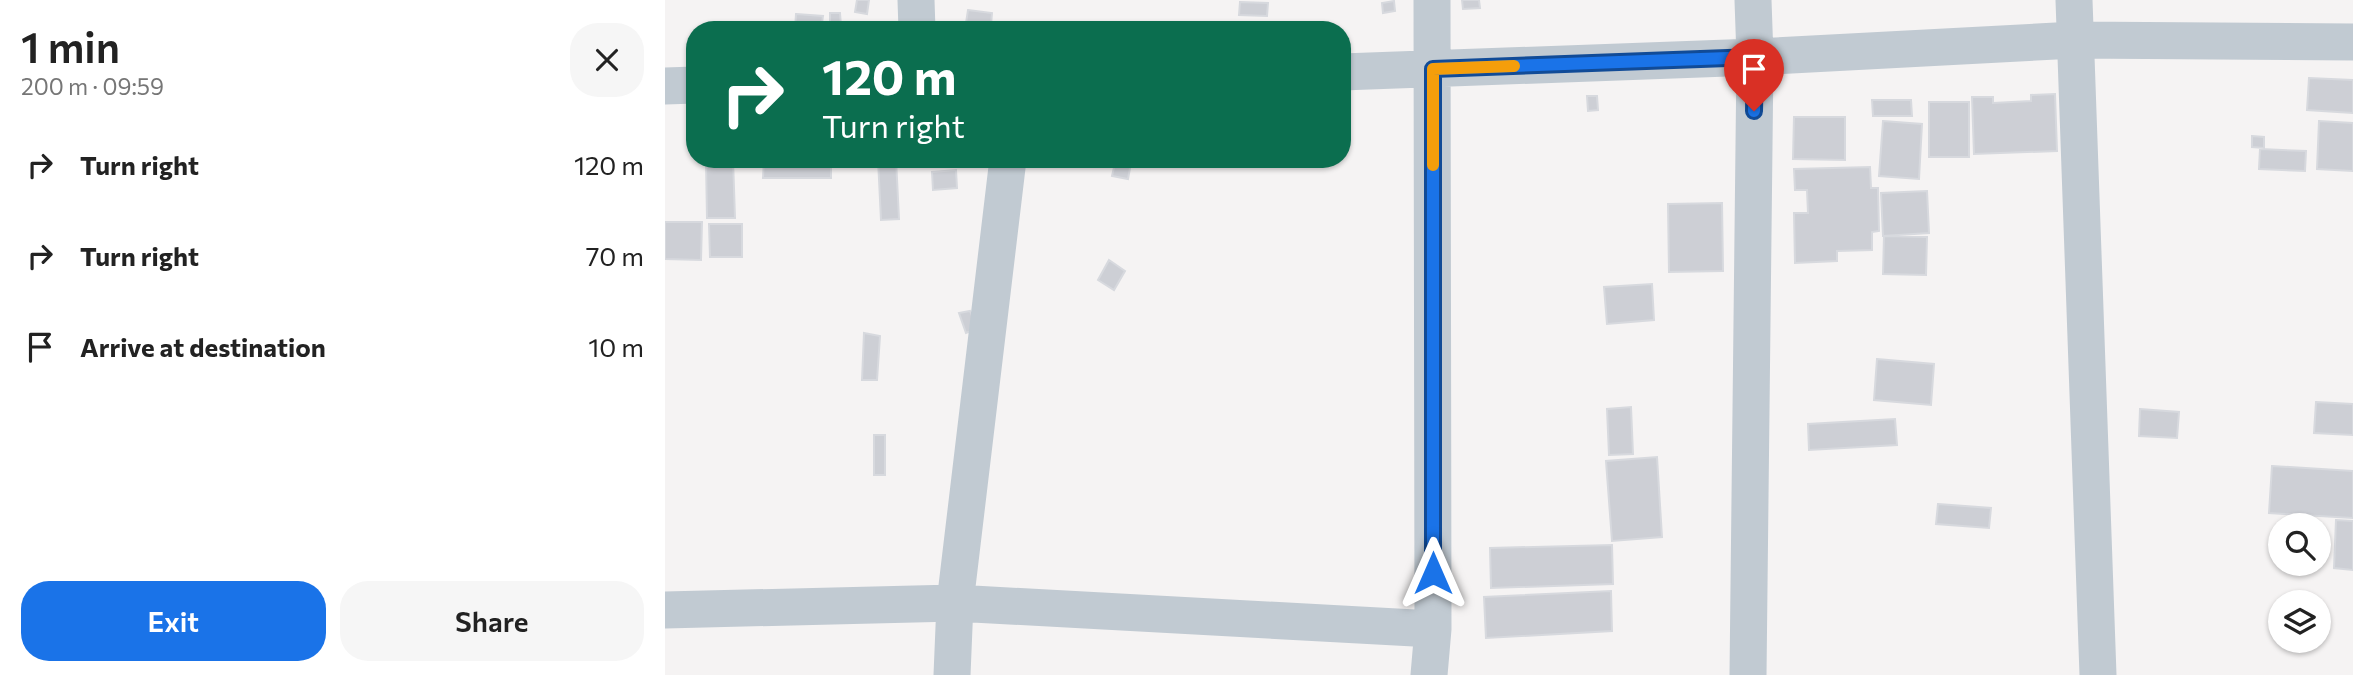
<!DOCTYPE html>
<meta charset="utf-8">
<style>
body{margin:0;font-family:Commissioner,sans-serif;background:#f6f6f6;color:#222;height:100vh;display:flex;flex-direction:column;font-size:26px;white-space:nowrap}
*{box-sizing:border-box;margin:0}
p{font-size:23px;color:#767676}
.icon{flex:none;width:38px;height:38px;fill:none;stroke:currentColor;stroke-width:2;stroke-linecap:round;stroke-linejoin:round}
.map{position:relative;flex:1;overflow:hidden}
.side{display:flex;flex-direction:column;background:#fff;width:665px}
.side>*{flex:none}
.banner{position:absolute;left:21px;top:21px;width:665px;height:147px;border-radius:28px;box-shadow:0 2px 5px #0004;background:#0b6e4f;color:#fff;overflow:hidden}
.tools{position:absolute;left:1603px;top:513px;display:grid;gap:14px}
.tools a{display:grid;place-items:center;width:63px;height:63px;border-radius:50%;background:#fff;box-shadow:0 2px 5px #0004;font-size:35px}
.pin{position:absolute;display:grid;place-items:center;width:60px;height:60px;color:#fff;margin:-72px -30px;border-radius:50% 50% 50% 0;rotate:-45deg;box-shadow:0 0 7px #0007}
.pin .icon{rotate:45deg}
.me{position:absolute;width:77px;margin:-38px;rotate:0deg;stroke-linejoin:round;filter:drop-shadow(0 0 5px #0008)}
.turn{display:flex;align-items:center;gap:24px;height:147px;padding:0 21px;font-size:32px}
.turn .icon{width:91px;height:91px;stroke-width:2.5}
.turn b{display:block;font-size:49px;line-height:60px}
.round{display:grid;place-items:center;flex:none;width:74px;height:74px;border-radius:28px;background:#f6f6f6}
.summary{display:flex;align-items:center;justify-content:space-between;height:119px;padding:0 21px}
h1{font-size:42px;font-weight:600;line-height:52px}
.primary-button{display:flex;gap:14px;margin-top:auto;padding:14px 21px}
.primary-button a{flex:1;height:80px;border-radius:28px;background:#1a73e8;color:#fff;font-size:28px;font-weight:600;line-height:80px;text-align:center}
.primary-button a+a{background:#f6f6f6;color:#222}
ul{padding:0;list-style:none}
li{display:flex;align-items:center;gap:21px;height:91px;padding:0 21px}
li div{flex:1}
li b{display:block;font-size:26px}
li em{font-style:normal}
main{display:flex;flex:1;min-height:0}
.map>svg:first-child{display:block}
</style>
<main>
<section class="side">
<div class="summary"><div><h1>1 min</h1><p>200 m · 09:59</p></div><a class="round"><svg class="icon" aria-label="close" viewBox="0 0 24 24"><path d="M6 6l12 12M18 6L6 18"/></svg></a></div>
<ul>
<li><svg class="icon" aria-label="right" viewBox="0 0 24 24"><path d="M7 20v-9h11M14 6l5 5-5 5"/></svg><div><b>Turn right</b></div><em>120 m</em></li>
<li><svg class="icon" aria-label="right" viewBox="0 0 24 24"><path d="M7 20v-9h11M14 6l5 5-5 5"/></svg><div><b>Turn right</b></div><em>70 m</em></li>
<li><svg class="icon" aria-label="arrive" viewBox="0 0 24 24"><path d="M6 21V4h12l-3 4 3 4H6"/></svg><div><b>Arrive at destination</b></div><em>10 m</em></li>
</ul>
<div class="primary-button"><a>Exit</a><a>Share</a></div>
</section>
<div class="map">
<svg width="1688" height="675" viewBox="0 0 1688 675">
<rect width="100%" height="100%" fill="#f5f3f3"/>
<path fill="#cdcfd5" stroke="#d7d9de" stroke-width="2" d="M 192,0 L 204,0 L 202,14 L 190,12 Z
M 797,0 L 814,0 L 815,8 L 798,9 Z
M 729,1 L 730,11 L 718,13 L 717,3 Z
M 575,2 L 603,3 L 602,16 L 574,15 Z
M 303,10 L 327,13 L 326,25 L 301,23 Z
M 165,13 L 175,13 L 176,26 L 165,26 Z
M 131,14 L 158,16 L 156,30 L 130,29 Z
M 1644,78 L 1688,80 L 1688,113 L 1642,110 Z
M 1390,94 L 1392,151 L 1309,154 L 1307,97 L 1328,97 L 1328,103 L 1366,101 L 1366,95 Z
M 922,96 L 932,96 L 933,110 L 923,111 Z
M 1207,100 L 1246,100 L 1247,116 L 1208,116 Z
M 1264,102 L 1304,102 L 1304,157 L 1264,157 Z
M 1129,117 L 1180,117 L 1180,160 L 1128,159 Z
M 1218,121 L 1257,124 L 1254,179 L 1214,176 Z
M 1654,121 L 1688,123 L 1688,171 L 1652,169 Z
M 1587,136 L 1599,137 L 1599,148 L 1587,147 Z
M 1595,149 L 1641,151 L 1640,171 L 1594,169 Z
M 68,159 L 70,218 L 42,218 L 41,161 Z
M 99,159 L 166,159 L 166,178 L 98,178 Z
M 213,159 L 231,159 L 234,219 L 216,220 Z
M 451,159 L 466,163 L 463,179 L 447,176 Z
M 1205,167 L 1206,188 L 1213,188 L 1214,231 L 1207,232 L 1207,250 L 1172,251 L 1172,261 L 1130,263 L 1129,213 L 1143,213 L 1142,190 L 1130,190 L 1129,169 Z
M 291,170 L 292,188 L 268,190 L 267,172 Z
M 1262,191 L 1264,233 L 1218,236 L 1216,193 Z
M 1057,203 L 1058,271 L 1004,272 L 1003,204 Z
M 0,222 L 37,222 L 36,260 L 0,259 Z
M 44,224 L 77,224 L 77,257 L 45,257 Z
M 1219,236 L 1262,237 L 1261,275 L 1218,274 Z
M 444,260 L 460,271 L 449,290 L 433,280 Z
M 987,284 L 989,320 L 942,324 L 939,287 Z
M 305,311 L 312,329 L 301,333 L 294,313 Z
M 199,333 L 215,336 L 212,380 L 197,380 Z
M 1212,359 L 1269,364 L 1266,405 L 1209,400 Z
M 1651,402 L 1688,404 L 1688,435 L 1649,433 Z
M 966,407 L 968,454 L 944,455 L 942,409 Z
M 1475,409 L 1514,412 L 1512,438 L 1474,436 Z
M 1230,419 L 1232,445 L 1144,450 L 1143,424 Z
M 209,435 L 220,435 L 220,475 L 209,475 Z
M 992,457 L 997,537 L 947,541 L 941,461 Z
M 1607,466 L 1688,471 L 1688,518 L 1604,513 Z
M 1273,504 L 1326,508 L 1324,528 L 1271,524 Z
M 1671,520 L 1688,521 L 1688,570 L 1669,568 Z
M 947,545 L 948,584 L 826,588 L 825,548 Z
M 946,591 L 947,631 L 821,638 L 819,597 Z"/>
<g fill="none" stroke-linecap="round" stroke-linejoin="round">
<path stroke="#c1cad2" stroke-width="37" d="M 251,0 L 252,30
M 1409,0 L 1433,675
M 677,72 L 1090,57 L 1410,40 L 1688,42
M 0,86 L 30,85
M 0,610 L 290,603 L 768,629
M 287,675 L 290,603 L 343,159
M 764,675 L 768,629 L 767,0
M 1083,675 L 1090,57 L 1088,0"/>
</g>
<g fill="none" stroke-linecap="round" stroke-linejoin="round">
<g stroke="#114b97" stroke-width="18">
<path id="route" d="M 768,573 L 768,69 L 1090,57 L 1089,111"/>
</g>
<use href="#route" stroke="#1a73e8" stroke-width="12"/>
<path stroke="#f59e0b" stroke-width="12" d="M 768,165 L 768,69 L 849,66"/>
</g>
</svg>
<div class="tools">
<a><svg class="icon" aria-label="search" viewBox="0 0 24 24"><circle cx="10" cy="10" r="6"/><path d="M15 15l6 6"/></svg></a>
<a><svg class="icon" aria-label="layers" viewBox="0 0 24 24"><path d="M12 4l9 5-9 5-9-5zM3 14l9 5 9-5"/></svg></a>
</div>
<div class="pin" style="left:1089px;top:111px;background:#d93025"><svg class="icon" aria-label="arrive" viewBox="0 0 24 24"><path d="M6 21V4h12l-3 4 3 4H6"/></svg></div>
<svg class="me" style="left:768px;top:573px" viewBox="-20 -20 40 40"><path d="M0-17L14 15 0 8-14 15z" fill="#1a73e8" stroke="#fff" stroke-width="4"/></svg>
<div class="banner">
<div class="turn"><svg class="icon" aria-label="right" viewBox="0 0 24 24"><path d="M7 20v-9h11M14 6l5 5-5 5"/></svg><div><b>120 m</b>Turn right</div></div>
</div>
</div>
</main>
